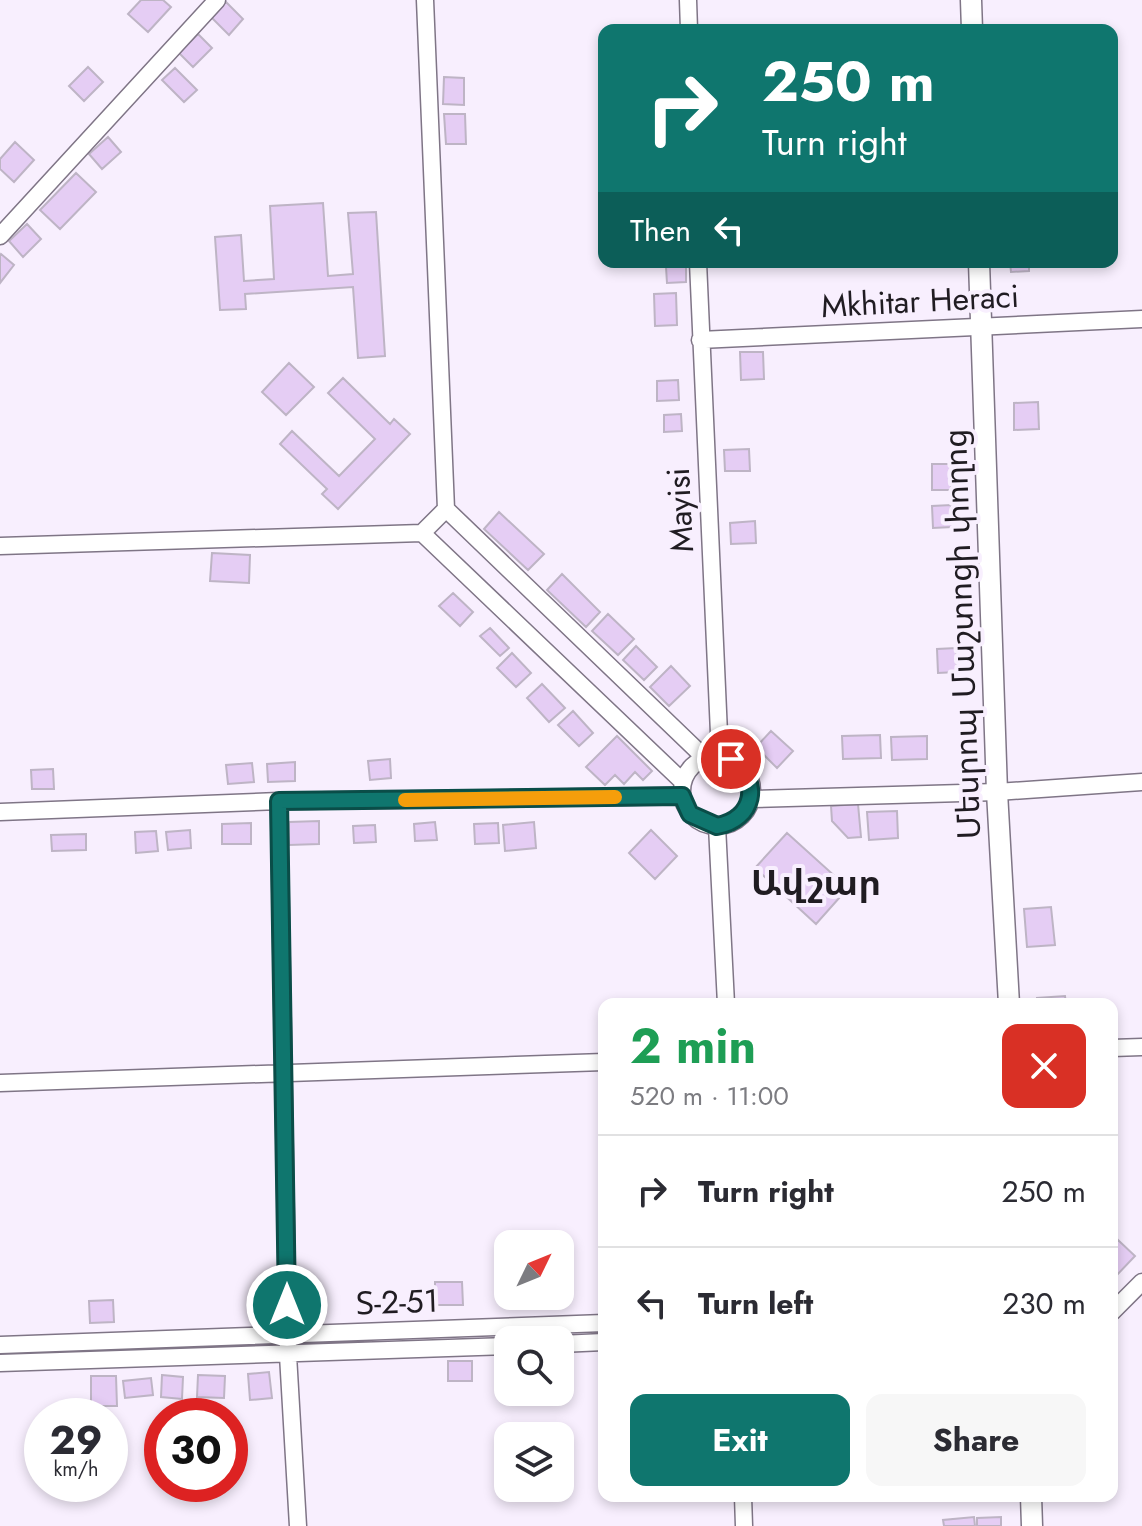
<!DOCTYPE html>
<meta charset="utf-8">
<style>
body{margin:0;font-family:Jost,"Noto Sans Armenian",sans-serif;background:#f7f7f7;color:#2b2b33;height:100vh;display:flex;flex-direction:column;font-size:30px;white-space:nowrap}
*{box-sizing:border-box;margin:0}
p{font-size:26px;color:#7c7c81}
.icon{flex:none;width:44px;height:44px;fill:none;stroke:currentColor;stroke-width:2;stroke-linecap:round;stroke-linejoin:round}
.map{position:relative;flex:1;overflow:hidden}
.sheet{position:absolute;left:598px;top:998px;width:520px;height:504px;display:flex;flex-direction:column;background:#fff;border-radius:16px;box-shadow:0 4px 12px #0003}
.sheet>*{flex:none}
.top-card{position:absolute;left:598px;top:24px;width:520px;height:244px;border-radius:16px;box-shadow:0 4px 12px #0003;background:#0f766e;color:#fff;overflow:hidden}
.needle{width:52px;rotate:47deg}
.controls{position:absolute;left:494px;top:1230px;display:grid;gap:16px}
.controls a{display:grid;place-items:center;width:80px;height:80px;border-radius:16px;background:#fff;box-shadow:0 4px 12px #0003;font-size:40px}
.speed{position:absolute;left:24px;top:1398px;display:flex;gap:16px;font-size:40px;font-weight:700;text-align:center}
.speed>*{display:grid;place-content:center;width:104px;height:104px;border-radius:50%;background:#fff;box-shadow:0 4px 12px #0003;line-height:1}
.speed small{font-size:20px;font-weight:400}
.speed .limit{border:12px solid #d22;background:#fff;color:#111}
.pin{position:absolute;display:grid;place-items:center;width:68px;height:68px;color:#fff;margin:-34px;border:4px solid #fff;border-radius:50%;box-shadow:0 2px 8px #0007}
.me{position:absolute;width:88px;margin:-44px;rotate:0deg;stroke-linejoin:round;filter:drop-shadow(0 0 6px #0008)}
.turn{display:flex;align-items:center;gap:28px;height:168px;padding:0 32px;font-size:36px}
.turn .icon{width:104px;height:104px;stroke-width:2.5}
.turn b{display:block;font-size:56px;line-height:68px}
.then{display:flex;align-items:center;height:76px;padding:0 32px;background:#0003;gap:16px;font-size:30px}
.round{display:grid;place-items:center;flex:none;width:84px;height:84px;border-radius:16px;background:#f7f7f7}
.summary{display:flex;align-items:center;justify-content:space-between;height:136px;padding:0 32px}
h1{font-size:48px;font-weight:700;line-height:60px;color:#1e9e55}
.action{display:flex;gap:16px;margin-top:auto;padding:16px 32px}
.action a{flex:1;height:92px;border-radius:16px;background:#0f766e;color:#fff;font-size:32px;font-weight:700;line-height:92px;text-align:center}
.action a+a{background:#f7f7f7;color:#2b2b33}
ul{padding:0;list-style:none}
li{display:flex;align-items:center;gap:24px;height:112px;padding:0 32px;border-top:2px solid #e1e1e2}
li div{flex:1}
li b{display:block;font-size:30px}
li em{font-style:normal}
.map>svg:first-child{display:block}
</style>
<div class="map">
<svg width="1142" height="1526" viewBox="0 0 1142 1526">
<rect width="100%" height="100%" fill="#f8effe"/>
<path fill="#e5cdf4" stroke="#beb4c5" stroke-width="2" d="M 141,0 L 163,0 L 171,7 L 148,32 L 128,14 Z
M 226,2 L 243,19 L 229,35 L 211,17 Z
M 198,34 L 212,48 L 193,67 L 179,53 Z
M 88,67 L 103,82 L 84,101 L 69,86 Z
M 175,68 L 197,90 L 184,102 L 162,80 Z
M 444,77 L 464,78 L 464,105 L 443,104 Z
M 444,114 L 465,114 L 466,144 L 446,144 Z
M 108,137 L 121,152 L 102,169 L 89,154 Z
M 15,142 L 34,160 L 14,182 L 0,169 L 0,159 Z
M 76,173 L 96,192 L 60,229 L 40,210 Z
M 323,203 L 328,276 L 353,274 L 348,213 L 376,212 L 385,356 L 358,358 L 353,287 L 245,294 L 246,309 L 220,310 L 215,237 L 241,235 L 244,281 L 274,279 L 270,206 Z
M 27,224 L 41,239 L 23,257 L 9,241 Z
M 1,254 L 14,265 L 0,283 L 0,256 Z
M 1010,262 L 1029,262 L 1029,271 L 1011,272 Z
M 666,267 L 686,267 L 686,282 L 667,283 Z
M 676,293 L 677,325 L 655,326 L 654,294 Z
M 740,352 L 763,352 L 764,379 L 741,380 Z
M 289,363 L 314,387 L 286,415 L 262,392 Z
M 343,378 L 390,424 L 394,419 L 410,434 L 338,509 L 322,494 L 327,489 L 280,444 L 292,431 L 339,476 L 375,439 L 328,393 Z
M 678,380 L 679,400 L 657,401 L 657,381 Z
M 1038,402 L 1039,429 L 1014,430 L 1014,403 Z
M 681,414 L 682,431 L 664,432 L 664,415 Z
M 749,449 L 750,471 L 725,471 L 724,450 Z
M 932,464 L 951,464 L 951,490 L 932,490 Z
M 951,505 L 952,527 L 933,528 L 932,506 Z
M 499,512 L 544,554 L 528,570 L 484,529 Z
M 755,521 L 756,543 L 731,544 L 730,523 Z
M 212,553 L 250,555 L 249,583 L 210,581 Z
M 562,574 L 600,612 L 586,627 L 547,590 Z
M 453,593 L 473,612 L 460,626 L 439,606 Z
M 608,614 L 634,639 L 618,655 L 592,631 Z
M 490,628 L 509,648 L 500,656 L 480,636 Z
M 636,646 L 657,667 L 644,680 L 623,660 Z
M 956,648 L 957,672 L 938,673 L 937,649 Z
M 512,653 L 531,673 L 516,687 L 497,668 Z
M 671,666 L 690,686 L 669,706 L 650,687 Z
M 542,684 L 565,708 L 549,722 L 527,698 Z
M 573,711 L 593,733 L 579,746 L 558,725 Z
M 771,731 L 793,751 L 777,768 L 756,747 Z
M 880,735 L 881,758 L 843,759 L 842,736 Z
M 617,736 L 652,771 L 643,780 L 635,772 L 624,784 L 615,775 L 605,785 L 586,767 Z
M 927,736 L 927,759 L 892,760 L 891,737 Z
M 390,759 L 391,778 L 370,780 L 368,761 Z
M 295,762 L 295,781 L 268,782 L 267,764 Z
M 252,763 L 254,782 L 228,784 L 226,765 Z
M 53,769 L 54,789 L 32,789 L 31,770 Z
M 858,804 L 861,837 L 848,838 L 832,821 L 831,806 Z
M 897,811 L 898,838 L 869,840 L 867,812 Z
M 319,821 L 319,844 L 289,845 L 289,822 Z
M 435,822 L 437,840 L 415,841 L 414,824 Z
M 534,822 L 536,848 L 505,851 L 503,825 Z
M 251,823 L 251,844 L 222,844 L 222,824 Z
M 498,823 L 499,843 L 475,844 L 474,824 Z
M 375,825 L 376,842 L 354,843 L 353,826 Z
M 190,830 L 191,848 L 168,850 L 166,832 Z
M 651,830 L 677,856 L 655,879 L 629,853 Z
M 156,831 L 158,851 L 136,853 L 135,832 Z
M 787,833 L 848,888 L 816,924 L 755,868 Z
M 86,834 L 86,850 L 52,851 L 51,835 Z
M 1051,907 L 1055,945 L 1027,947 L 1024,909 Z
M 1065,996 L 1066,1004 L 1037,1004 L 1037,998 Z
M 1118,1240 L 1135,1256 L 1115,1277 L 1112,1246 Z
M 508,1278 L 508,1296 L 530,1296 L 529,1309 L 506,1307 Z
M 435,1282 L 462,1282 L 463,1305 L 435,1305 Z
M 113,1300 L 114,1322 L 90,1323 L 89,1301 Z
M 448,1361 L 472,1361 L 472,1381 L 448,1381 Z
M 269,1372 L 272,1398 L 250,1400 L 248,1374 Z
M 162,1375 L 183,1377 L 182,1399 L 161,1397 Z
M 198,1375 L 225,1376 L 224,1398 L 197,1397 Z
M 91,1376 L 116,1376 L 117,1406 L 91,1406 Z
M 151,1378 L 153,1395 L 125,1398 L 123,1381 Z
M 974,1517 L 975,1526 L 944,1526 L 943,1520 Z
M 1001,1517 L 1001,1526 L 977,1526 L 977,1518 Z"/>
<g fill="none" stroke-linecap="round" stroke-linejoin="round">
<g stroke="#7f7586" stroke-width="19">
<path id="minor" d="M 688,0 L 689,30
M 0,236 L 217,0
M 698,262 L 720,756
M 700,340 L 1142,319
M 446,509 L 705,758
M 422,533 L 683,782
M 0,546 L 422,533 L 446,509 L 425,0
M682 791a35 35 0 1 1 70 0a35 35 0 1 1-70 0Z
M 751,799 L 997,792 L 1142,782
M 279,801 L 288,1355 L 298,1526
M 0,812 L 279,801 L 682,796
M 717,826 L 726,1004
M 1112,1048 L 1142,1047
M 0,1083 L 604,1062
M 1112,1312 L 1142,1282
M 560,1344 L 604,1342
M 0,1345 L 604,1323
M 0,1363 L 508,1346
M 743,1496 L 744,1526"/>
</g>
<g stroke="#7f7586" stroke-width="23">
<path id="major" d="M 971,0 L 972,30
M 979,262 L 997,792 L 1009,1004
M 1031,1496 L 1032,1526"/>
</g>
<use href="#minor" stroke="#fff" stroke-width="16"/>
<use href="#major" stroke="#fff" stroke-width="20"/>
</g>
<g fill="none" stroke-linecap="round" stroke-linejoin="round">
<g stroke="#0a4d48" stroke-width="20">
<path id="route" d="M 287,1305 L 279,801 L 682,796 L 690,814 L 717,826 C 754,820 762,781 731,759"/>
</g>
<use href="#route" stroke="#0f766e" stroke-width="14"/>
<path stroke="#f59e0b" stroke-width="14" d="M 405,800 L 615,797"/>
</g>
<g text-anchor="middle" stroke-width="8" stroke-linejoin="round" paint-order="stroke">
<g font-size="32" fill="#201c22" stroke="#f8effe">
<text transform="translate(920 301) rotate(-3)" y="11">Mkhitar Heraci</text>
<text transform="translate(680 510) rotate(-93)" y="11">Mayisi</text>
<text transform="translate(962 634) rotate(-92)" y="11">Մեսրոպ Մաշտոցի փողոց</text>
<text transform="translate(397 1302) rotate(-2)" y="11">Տ-2-51</text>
</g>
<g font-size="36" font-weight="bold" fill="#201c22" stroke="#f8effe">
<text x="816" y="895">Ավշար</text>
</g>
</g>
</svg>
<div class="controls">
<a><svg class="needle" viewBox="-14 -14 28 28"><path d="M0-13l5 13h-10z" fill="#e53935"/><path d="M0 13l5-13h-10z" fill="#7c7c81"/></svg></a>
<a><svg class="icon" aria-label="search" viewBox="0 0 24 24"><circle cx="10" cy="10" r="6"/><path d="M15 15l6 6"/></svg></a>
<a><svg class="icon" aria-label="layers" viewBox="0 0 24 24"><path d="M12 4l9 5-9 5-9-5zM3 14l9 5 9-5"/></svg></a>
</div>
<div class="speed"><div>29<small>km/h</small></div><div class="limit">30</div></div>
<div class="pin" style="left:731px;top:759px;background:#d93025"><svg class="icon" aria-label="arrive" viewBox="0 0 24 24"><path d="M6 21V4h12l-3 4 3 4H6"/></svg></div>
<svg class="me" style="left:287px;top:1305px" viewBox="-20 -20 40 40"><circle r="17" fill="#0f766e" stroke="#fff" stroke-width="3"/><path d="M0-11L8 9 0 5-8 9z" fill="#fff"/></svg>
<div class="top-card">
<div class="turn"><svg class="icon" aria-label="right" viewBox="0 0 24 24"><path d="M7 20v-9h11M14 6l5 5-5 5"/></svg><div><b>250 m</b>Turn right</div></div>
<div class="then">Then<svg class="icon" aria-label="left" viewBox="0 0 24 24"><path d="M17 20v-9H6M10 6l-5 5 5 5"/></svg></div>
</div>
<section class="sheet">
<div class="summary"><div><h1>2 min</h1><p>520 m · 11:00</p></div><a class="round" style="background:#d93025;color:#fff"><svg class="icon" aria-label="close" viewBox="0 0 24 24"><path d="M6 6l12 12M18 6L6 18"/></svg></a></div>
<ul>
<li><svg class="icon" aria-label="right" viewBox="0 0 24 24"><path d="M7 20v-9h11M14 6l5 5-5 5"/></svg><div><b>Turn right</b></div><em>250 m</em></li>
<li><svg class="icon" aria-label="left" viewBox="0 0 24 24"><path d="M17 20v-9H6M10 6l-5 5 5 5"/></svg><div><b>Turn left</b></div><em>230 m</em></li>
</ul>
<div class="action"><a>Exit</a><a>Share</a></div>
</section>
</div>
